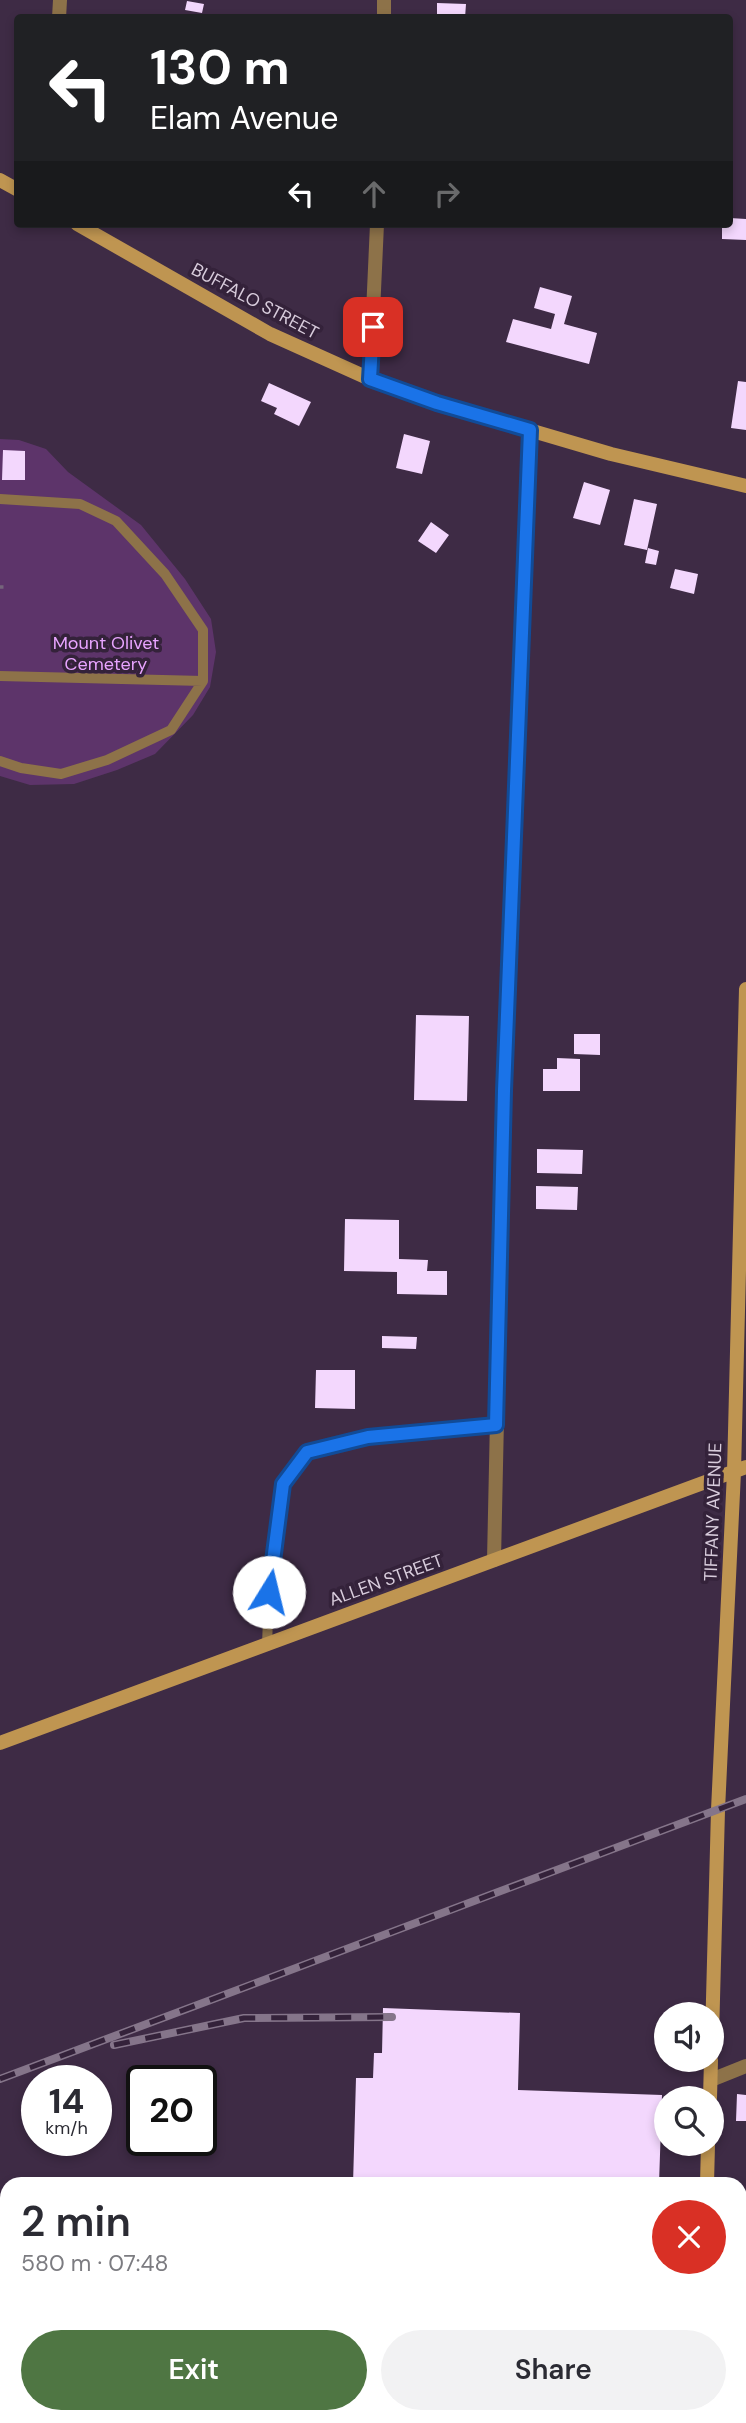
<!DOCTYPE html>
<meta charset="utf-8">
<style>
body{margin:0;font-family:"DM Sans",sans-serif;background:#f2f2f3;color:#2b2b33;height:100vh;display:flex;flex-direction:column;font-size:26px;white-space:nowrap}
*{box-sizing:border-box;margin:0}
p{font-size:23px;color:#7c7c81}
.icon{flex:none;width:38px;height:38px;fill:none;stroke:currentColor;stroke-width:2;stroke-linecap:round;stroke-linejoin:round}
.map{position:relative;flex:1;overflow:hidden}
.sheet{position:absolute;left:0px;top:2177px;width:747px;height:247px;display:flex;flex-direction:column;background:#fff;border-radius:21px 21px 0 0;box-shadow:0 4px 10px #0003}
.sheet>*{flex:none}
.guide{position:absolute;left:14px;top:14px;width:719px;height:214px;border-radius:7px;box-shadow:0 4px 10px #0003;background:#202124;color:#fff;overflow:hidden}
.controls{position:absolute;left:654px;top:2002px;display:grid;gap:14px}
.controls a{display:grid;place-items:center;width:70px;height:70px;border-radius:50%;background:#fff;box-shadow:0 4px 10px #0003;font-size:35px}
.speed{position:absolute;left:21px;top:2065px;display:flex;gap:14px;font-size:35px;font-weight:700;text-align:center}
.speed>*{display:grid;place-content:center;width:91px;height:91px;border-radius:50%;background:#fff;box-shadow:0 4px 10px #0003;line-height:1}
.speed small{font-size:18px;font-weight:400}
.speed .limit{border:4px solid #111;border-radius:10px;background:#fff;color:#111}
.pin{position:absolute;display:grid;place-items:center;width:60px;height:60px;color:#fff;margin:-30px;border-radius:14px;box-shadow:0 4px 10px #0006}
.me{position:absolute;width:77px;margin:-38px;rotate:9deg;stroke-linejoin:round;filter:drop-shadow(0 0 5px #0008)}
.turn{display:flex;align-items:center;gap:24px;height:147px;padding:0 21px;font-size:32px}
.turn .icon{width:91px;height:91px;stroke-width:2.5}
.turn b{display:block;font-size:49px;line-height:60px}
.lanes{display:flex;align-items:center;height:66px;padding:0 21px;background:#0003;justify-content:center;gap:35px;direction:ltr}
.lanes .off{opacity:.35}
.round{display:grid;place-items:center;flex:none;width:74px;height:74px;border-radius:37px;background:#f2f2f3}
.overview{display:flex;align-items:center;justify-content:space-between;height:119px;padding:0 21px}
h1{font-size:42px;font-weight:600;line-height:52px}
.primary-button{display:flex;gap:14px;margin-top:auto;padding:14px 21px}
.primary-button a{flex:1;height:80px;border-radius:42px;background:#4f7643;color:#fff;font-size:28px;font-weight:600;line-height:80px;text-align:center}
.primary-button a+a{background:#f2f2f3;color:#2b2b33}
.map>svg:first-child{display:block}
</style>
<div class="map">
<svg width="746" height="2423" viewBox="0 0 746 2423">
<rect width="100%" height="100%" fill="#3e2b45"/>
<path fill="#5d346a" d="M 0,439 L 19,440 L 46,449 L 68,472 L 141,525 L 185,579 L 211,619 L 216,652 L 210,687 L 193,715 L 155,754 L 117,770 L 74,784 L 30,785 L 0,776 Z"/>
<path fill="#f3d7fd" d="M 187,1 L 204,4 L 202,13 L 185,10 Z
M 437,3 L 466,4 L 465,18 L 437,18 Z
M 730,218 L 746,219 L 746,240 L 722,239 L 722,224 L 730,224 Z
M 540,287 L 572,296 L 564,324 L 597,333 L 589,364 L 506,342 L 513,319 L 551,329 L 555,314 L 534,308 Z
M 738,381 L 746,382 L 746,430 L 731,428 Z
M 269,383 L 311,402 L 299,426 L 274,414 L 277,408 L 261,401 Z
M 404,434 L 430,441 L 422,474 L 396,468 Z
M 3,450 L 25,451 L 25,480 L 2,480 Z
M 584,482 L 610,490 L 600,525 L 573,518 Z
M 634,499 L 657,504 L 647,550 L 624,545 Z
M 431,522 L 449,535 L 436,553 L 418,541 Z
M 648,548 L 659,551 L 656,565 L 645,563 Z
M 675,569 L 698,574 L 694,594 L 670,588 Z
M 416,1015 L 469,1016 L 467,1101 L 414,1100 Z
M 574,1034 L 600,1034 L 600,1055 L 574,1054 Z
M 557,1058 L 580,1059 L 580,1091 L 543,1091 L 543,1069 L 557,1069 Z
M 537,1149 L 583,1150 L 582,1174 L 537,1173 Z
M 536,1186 L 578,1187 L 577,1210 L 536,1209 Z
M 345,1219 L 399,1220 L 399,1259 L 428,1260 L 427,1271 L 447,1271 L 447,1295 L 397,1294 L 397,1272 L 344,1271 Z
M 382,1336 L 417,1337 L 416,1349 L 382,1348 Z
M 316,1370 L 355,1370 L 355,1409 L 315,1408 Z
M 383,2008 L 520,2013 L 518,2090 L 662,2095 L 659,2184 L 353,2184 L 356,2078 L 373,2078 L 374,2053 L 382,2053 Z
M 737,2094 L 746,2095 L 746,2121 L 736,2121 Z
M 0,2219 L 7,2219 L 7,2237 L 0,2238 Z
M 746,2239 L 746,2276 L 740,2278 L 740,2242 Z
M 588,2417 L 652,2417 L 652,2423 L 587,2423 Z"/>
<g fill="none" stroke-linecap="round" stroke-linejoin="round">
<path stroke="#75657b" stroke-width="3.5" stroke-dasharray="3.5 5" stroke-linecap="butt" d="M 0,587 L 7,587"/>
<path stroke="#8d7249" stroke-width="10" d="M 0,499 L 80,504 L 116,521 L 165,574 L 203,630 L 203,681 L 171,730 L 107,760 L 61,774 L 21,768 L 0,761
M 0,676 L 203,681
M 267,1645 L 269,1592 L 283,1484 L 307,1452 L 368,1437 L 496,1425"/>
<path stroke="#8d7249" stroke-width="14" d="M 59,18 L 60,0
M 384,18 L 384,0
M 370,379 L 377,224
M 494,1560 L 504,1091 L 530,430
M 711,2080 L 746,2066
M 740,2311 L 746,2309"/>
<path stroke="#bf9551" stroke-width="14" d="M 0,180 L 18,190
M 77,224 L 270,334 L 370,379 L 437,403 L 611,454 L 746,486
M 0,1743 L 746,1467
M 712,2037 L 718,1810 L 734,1472 L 746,989
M 710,2098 L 711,2060
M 707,2184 L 708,2144
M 699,2423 L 700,2417"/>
<g stroke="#85758a" stroke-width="8">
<path id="rail" d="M 114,2045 L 244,2018 L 392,2017
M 0,2079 L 746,1799"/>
</g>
<use href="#rail" stroke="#34223a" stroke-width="5" stroke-dasharray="16" stroke-linecap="butt"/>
</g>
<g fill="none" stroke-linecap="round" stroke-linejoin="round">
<g stroke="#114b97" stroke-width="18">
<path id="route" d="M 269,1592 L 283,1484 L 307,1452 L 368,1437 L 496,1425 L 504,1091 L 530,430 L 437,403 L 370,379 L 373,327"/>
</g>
<use href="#route" stroke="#1a73e8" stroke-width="12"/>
</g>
<g text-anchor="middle" stroke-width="7" stroke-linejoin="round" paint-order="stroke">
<g font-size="18" fill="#d8ccdc" stroke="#34223a">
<text transform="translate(255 301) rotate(28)" y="6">BUFFALO STREET</text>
<text transform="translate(713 1512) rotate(-88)" y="6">TIFFANY AVENUE</text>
<text transform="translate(386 1580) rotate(-20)" y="6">ALLEN STREET</text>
</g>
<g font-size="18" fill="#e8a4ff" stroke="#34223a">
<text x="106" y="649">Mount Olivet<tspan x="106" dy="21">Cemetery</tspan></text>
</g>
</g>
</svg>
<div class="controls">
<a><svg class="icon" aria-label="sound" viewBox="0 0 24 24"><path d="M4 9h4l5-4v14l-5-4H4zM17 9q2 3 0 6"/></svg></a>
<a><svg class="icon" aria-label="search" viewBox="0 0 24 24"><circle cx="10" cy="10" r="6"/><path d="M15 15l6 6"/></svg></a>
</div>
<div class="speed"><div>14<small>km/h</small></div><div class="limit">20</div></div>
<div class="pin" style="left:373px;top:327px;background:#d93025"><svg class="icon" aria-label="arrive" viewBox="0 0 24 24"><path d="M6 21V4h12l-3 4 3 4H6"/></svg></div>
<svg class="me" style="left:269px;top:1592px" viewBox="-20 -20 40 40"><circle r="19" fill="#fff"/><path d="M0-13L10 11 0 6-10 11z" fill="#1a73e8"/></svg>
<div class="guide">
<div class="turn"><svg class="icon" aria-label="left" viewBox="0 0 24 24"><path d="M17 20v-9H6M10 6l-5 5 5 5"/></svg><div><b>130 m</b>Elam Avenue</div></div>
<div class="lanes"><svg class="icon" aria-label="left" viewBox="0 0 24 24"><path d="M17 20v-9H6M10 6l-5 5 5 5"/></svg><svg class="icon off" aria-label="ahead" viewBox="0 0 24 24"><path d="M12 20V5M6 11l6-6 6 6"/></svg><svg class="icon off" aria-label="right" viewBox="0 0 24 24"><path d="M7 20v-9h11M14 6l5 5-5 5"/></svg></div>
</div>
<section class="sheet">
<div class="overview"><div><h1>2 min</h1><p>580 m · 07:48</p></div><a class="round" style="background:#d93025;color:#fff"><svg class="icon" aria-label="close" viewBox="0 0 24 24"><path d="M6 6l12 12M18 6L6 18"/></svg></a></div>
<div class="primary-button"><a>Exit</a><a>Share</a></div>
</section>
</div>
